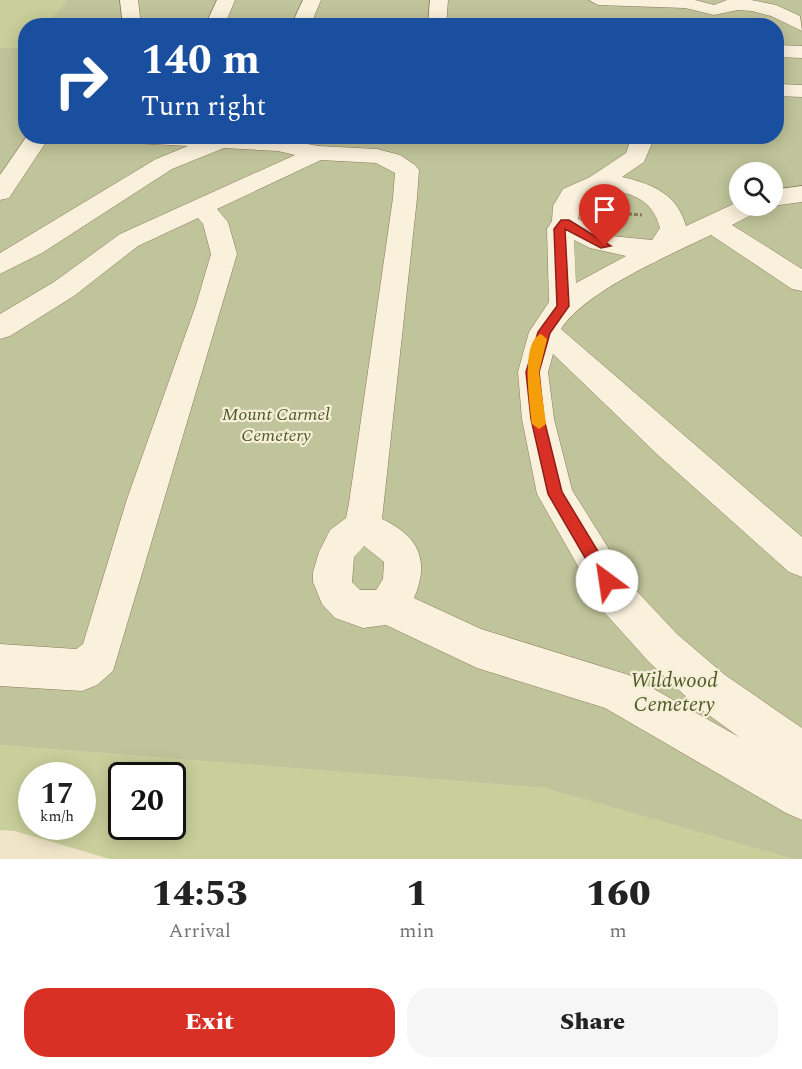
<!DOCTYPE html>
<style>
body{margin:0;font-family:Spectral,serif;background:#f6f6f6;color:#222;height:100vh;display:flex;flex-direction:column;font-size:22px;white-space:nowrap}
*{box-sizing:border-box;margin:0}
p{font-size:20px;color:#767676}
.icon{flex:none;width:33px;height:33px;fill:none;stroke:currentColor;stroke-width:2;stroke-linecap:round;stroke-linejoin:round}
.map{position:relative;height:859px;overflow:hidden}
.details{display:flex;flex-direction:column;background:#fff;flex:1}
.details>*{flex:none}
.top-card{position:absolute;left:18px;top:18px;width:766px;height:126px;border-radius:24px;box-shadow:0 3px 15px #0003;background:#1a4fa0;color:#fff;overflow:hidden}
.buttons{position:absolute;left:729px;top:162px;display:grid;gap:12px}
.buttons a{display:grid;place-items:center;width:54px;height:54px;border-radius:50%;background:#fff;box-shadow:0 3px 15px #0003;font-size:30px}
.speed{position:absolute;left:18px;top:762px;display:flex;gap:12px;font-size:30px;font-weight:700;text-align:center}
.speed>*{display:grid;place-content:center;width:78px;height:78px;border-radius:50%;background:#fff;box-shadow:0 3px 15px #0003;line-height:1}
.speed small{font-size:15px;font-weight:400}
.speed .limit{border:3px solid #111;border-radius:9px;background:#fff;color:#111}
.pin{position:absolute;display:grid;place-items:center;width:51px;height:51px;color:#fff;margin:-62px -26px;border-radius:50% 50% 50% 0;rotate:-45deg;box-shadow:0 0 6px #0007}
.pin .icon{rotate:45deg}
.me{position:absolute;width:66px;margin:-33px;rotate:329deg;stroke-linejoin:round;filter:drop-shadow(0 0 4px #0008)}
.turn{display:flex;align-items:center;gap:21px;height:126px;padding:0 24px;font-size:27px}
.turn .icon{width:78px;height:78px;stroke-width:2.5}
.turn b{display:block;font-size:42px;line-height:51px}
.eta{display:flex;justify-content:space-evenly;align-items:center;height:102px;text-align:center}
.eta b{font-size:36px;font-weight:800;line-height:42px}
.action{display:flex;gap:12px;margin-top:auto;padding:12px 24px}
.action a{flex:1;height:69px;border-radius:24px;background:#d93025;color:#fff;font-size:24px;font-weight:800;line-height:69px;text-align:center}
.action a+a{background:#f6f6f6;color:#222}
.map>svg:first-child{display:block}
</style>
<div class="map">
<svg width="802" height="859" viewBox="0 0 802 859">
<rect width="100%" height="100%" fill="#f0e4c8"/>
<path fill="#c9cf9b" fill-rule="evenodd" d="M 0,0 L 67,0 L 46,25 L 26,26 L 25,48 L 0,48 Z
M 0,745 L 544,788 L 793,859 L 110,859 L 15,831 L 0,830 ZM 32,776 L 82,776 L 82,826 L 32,826 ZM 122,776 L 172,776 L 172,826 L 122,826 Z"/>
<path fill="#bfc49a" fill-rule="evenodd" d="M 67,0 L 802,0 L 802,859 L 793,859 L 544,788 L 0,745 L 0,48 L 25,48 L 26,136 L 777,136 L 777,26 L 46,25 ZM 740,172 L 772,172 L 772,206 L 740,206 Z"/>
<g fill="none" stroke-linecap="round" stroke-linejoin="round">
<g stroke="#8d765c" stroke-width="1">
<path id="minor" d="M 120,0 L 138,0 L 141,26 L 123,26 Z
M 217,0 L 235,0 L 224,26 L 205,26 Z
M 303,0 L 321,0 L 310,26 L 291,26 Z
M 430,0 L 448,0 L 446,26 L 428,26 Z
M 589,0 L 695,0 L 714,5 L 727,0 L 751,0 L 776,5 L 800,16 L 802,31 L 771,16 L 752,11 L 738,10 L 714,15 L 685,8 L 598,5 Z
M 777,45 L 802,46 L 802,58 L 777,57 Z
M 777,84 L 802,85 L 802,97 L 777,96 Z
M 27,136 L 50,136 L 9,198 L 0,200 L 0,175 Z
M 124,136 L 267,136 L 318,146 L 377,149 L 400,155 L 415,165 L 419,170 L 417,198 L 382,519 C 419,536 430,561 414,598 L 481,629 L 629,675 L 739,737 L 695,705 L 649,662 L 604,612 L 537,494 L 522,419 L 518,372 L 529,332 L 549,302 L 547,229 L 552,221 L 553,206 L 563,189 L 590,177 L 626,153 L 632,136 L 655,136 L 644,162 L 622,177 C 653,184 677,194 686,226 L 740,201 L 740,206 L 762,206 L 759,211 L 732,225 L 802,269 L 802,291 L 792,289 L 711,235 C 670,255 585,291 561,329 L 802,537 L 802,577 L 789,572 L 659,456 L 553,354 L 548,372 L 554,419 L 572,490 L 632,586 L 677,634 L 725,675 L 802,728 L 802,820 L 786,813 L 605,708 L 477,668 L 386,625 L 363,628 L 335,618 L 322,604 L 313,582 L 313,572 L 319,552 L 330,530 L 346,518 L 349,503 L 393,198 L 395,173 L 376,163 L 321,160 L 217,209 L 228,222 L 237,254 L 113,671 L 97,685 L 82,691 L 0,686 L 0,644 L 76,649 L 83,644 L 127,499 L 196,305 L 211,254 L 203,224 L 198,218 L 138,246 L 74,296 L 10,336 L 0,339 L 0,314 L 54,282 L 120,234 L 295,155 L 278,151 L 224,148 L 172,169 L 42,253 L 0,274 L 0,253 L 156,159 L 188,146 L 135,143 L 127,141 ZM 600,189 C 628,191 653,198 660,228 L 652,240 L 611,236 L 578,219 L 581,200 ZM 574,240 L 590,248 L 626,256 L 576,283 ZM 364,546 L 384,562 L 383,579 L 376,590 L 360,590 L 352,582 L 354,557 Z
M 802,186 L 802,202 L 772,206 L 772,190 Z"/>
</g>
<path stroke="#8d765c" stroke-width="3" stroke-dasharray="4 2" stroke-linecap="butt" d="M 617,207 L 627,212 L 626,217 L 619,220 L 610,217 L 608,211 Z
M 593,212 L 607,213
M 628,214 L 642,215"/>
<use href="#minor" fill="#faf1dc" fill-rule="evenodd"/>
</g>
<path fill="#d93025" stroke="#8d1f18" stroke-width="1.5" d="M 561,220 L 569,220 L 611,246 L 601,248 L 565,229 L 569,306 L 550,333 L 539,372 L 544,419 L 562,492 L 613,576 L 615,581 L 613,587 L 607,589 L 602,587 L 548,494 L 531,419 L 526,372 L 538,332 L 557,306 L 554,229 Z"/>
<path fill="#f59e0b" d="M 541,334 L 547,339 L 539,372 L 546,424 L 539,429 L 532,424 C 530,406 520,341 541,334 Z"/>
<g text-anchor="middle" stroke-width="4.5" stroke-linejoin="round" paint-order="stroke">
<g font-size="18" font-style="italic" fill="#4d5a26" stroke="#f7eed8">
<text x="276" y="420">Mount Carmel<tspan x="276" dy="21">Cemetery</tspan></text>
</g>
<g font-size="21" font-style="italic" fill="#4d5a26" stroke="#f7eed8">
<text x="674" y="687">Wildwood<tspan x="674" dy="24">Cemetery</tspan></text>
</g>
</g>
</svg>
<div class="buttons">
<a><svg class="icon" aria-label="search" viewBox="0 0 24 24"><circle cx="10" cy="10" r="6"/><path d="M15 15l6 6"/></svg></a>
</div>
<div class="speed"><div>17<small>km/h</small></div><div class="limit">20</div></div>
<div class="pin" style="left:605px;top:246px;background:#d93025"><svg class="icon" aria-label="arrive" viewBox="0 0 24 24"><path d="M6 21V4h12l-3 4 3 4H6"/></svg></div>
<svg class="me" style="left:607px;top:581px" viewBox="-20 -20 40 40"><circle r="19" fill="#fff"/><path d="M0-13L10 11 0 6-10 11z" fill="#d93025"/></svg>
<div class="top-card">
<div class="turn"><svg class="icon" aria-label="right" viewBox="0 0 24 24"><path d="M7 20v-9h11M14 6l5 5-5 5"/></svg><div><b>140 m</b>Turn right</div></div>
</div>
</div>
<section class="details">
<div class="eta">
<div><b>14:53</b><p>Arrival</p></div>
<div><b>1</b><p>min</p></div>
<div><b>160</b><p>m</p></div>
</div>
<div class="action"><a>Exit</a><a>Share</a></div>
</section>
